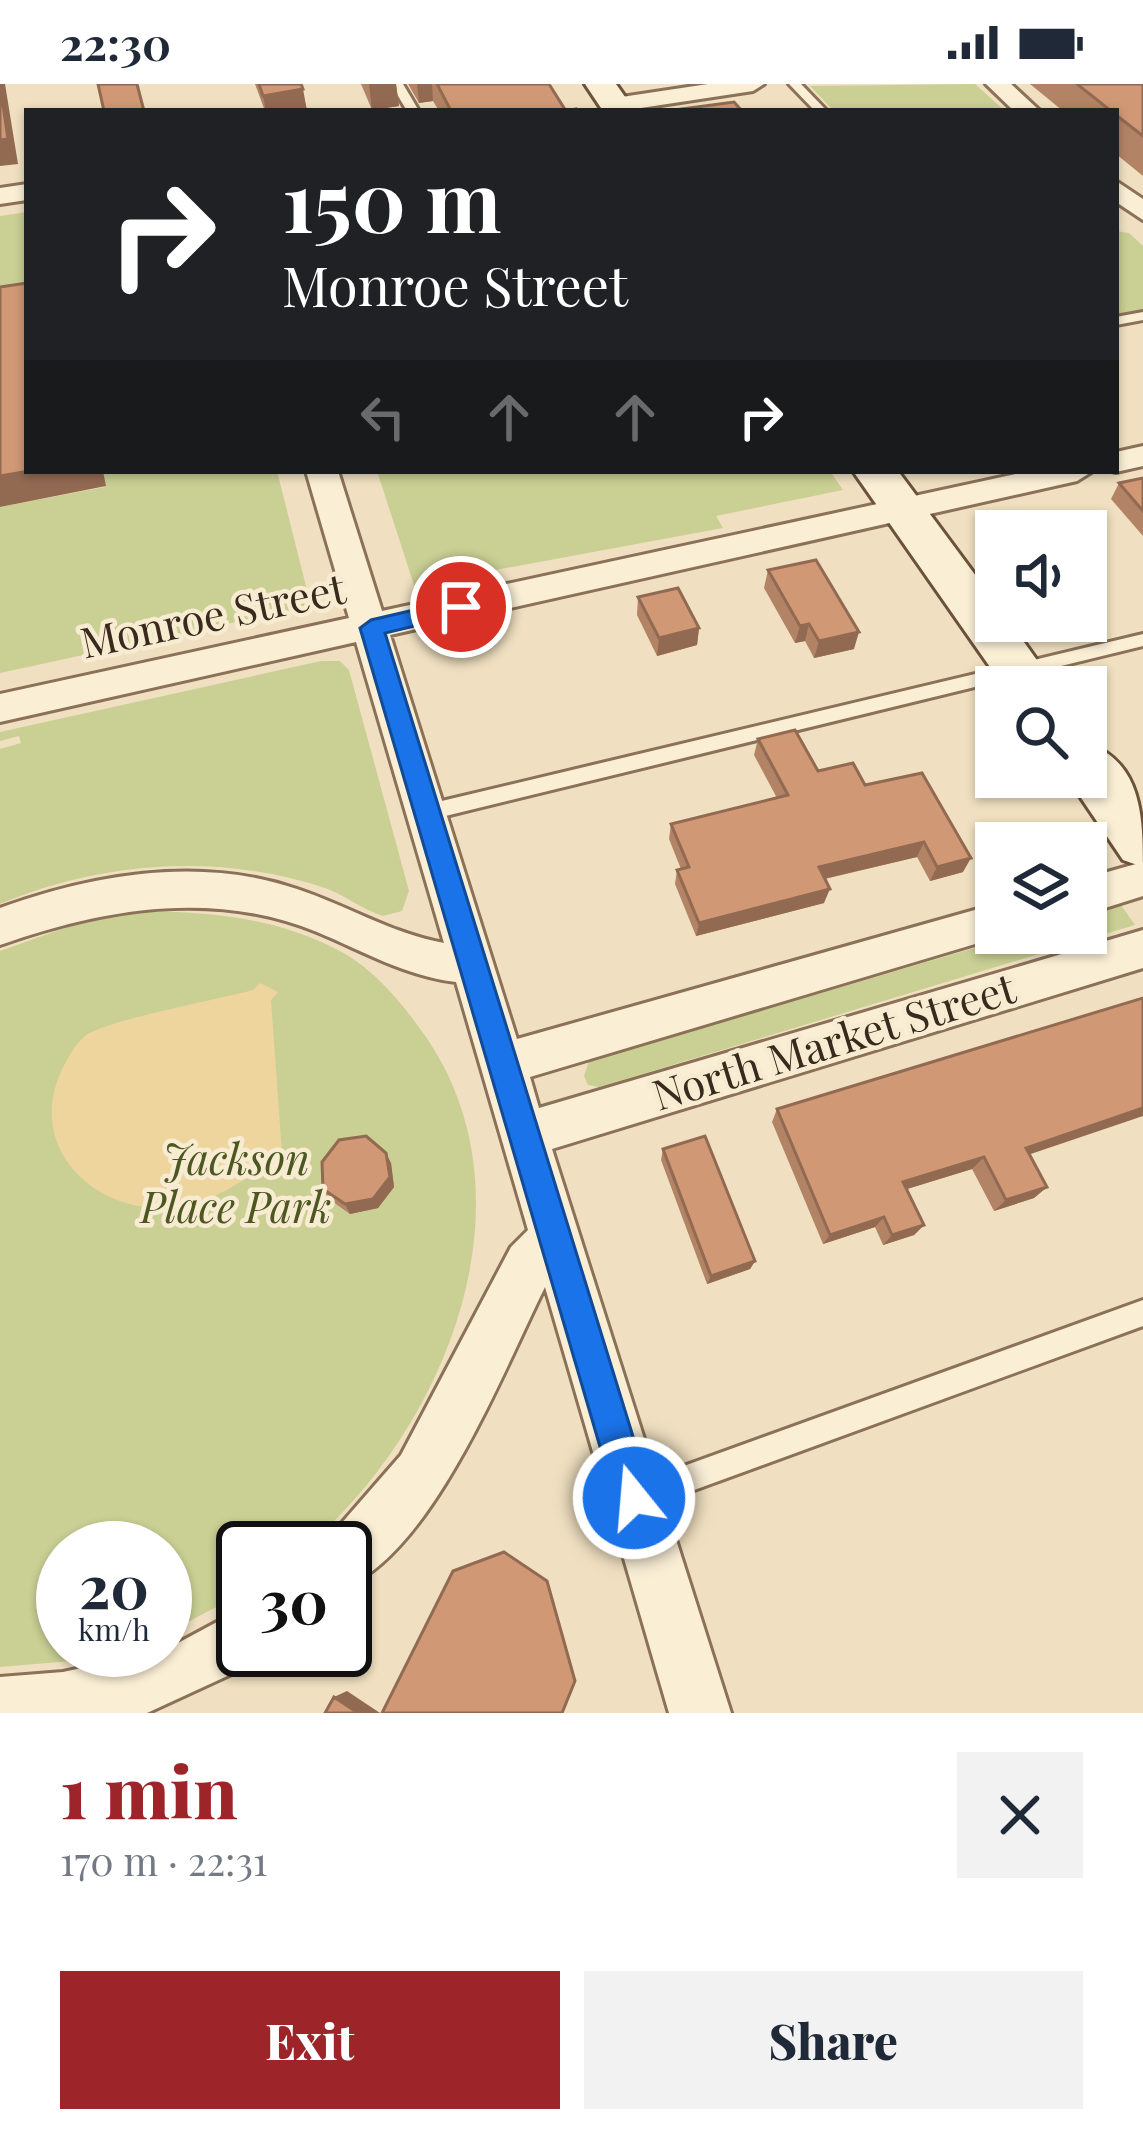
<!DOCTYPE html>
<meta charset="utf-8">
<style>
body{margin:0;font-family:"Playfair Display",serif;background:#f2f2f3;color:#1f2937;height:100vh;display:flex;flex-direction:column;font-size:45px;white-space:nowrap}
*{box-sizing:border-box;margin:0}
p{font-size:39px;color:#747a83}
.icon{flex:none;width:66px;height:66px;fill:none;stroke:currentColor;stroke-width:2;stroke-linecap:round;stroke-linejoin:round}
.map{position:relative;height:1629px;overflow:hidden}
.drawer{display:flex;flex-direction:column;background:#fff;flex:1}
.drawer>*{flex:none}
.hud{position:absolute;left:24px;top:24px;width:1095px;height:366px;border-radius:0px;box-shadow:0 3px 9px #0004;background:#202124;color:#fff;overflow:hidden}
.buttons{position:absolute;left:975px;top:426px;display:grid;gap:24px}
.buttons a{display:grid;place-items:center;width:132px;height:132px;border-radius:0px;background:#fff;box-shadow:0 3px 9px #0004;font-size:60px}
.speed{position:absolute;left:36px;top:1437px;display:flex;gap:24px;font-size:60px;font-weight:700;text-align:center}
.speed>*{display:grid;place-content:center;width:156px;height:156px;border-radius:50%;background:#fff;box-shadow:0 3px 9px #0004;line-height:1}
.speed small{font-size:30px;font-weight:400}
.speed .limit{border:6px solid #111;border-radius:18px;background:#fff;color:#111}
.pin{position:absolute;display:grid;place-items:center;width:102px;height:102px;color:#fff;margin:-51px;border:6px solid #fff;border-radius:50%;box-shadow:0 3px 12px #0007}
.me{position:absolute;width:132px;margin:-66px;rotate:343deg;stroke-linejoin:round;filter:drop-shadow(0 0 9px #0008)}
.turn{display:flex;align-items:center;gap:42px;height:252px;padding:0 60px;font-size:54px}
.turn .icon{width:156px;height:156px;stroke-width:2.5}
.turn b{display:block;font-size:84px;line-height:102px}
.lanes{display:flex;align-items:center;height:114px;padding:0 60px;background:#0003;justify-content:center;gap:60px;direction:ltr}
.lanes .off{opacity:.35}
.round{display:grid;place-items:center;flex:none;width:126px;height:126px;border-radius:0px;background:#f2f2f3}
.headline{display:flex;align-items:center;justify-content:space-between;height:204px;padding:0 60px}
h1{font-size:72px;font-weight:800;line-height:90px;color:#9d2529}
.button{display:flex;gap:24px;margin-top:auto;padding:24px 60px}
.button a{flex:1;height:138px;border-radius:0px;background:#9d2529;color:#fff;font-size:48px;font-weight:800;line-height:138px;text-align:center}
.button a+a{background:#f2f2f3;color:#1f2937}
.status{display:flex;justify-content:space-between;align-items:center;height:84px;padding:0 60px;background:#fff;direction:ltr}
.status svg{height:33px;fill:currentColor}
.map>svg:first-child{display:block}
</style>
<div class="status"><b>22:30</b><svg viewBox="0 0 49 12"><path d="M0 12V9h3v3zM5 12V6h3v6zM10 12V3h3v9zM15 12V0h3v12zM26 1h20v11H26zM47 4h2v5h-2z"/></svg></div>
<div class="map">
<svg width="1143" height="1629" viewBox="0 0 1143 1629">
<rect width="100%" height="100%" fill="#f0e0c1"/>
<path fill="#cacf94" d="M 975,0 L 1005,27 L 834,27 L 810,2 Z
M 27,128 L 27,219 L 0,224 L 0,132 Z
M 1116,147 L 1129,149 L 1143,162 L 1143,226 L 1116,231 Z
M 103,387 L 277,387 L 311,522 L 0,589 L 0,423 L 105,403 Z
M 377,387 L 830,387 L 843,406 L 716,432 L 723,444 L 414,501 Z
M 321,577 L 340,577 L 349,586 L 409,807 L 402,827 L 383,832 C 363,826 345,811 325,804 C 219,769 103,777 0,820 L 0,665 L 21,659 L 19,652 L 0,657 L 0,648 Z
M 1121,821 L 1135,841 L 599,1003 L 588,1001 L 584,992 L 589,977 L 1026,849 L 1086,849 L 1086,831 Z
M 142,827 C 211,828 273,833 336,865 C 374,884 402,919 426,953 C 539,1118 444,1347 305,1464 L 243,1464 L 243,1509 L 165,1550 L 165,1464 L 63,1464 L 63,1566 L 114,1566 L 84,1576 L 0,1583 L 0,867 L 84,837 Z"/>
<path fill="#eed59d" d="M 260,899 L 278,908 L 271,916 L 282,1069 C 248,1094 212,1121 168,1124 C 94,1128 28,1065 60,990 C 66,977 74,961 85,952 C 106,936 220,915 253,906 Z"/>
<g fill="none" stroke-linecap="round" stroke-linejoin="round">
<g stroke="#8b7158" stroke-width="6">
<path id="lane" d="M 391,0 L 403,0 L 419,27 L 407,27 Z
M 789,0 L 801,0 L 827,27 L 815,27 Z
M 1143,228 L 1143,236 L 1116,241 L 1116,233 Z
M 1143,550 L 1143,562 L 425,737 L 415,729 L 425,721 Z
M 1143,1216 L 1143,1242 L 634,1428 L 624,1424 L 620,1414 L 624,1404 L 634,1400 Z"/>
</g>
<g stroke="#8b7158" stroke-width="6">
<path id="street" d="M 708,0 L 764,0 L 753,7 L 621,27 L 603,21 L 615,14 Z
M 986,0 L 1011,0 L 1040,27 L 1014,27 Z
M 1116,97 L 1143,115 L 1143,136 L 1116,118 Z
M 27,100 L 27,116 L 0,120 L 0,104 Z
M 1143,362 L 1143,382 L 1116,388 L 1112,387 L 1116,368 Z
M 306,387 L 338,387 L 382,527 L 1030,387 L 1093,387 L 1077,397 L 390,551 L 517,955 L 996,820 L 996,849 L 1012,849 L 530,993 L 539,1024 L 1143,846 L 1143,884 L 552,1065 L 731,1629 L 669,1629 L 545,1203 C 503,1287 433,1467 345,1503 L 345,1464 L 320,1464 L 401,1371 L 511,1163 L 528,1146 L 456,898 C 405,892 363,867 317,848 C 212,805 102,825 0,861 L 0,824 C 94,790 200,772 297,805 C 346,821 393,850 444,859 L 356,558 L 0,638 L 0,610 L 349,534 Z
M 1143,778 L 1143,812 L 1086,830 L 1086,794 Z
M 243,1524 L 243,1566 L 268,1566 L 264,1575 L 147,1629 L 0,1629 L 0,1593 L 63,1588 L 165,1566 Z"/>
</g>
<g stroke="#6c523b" stroke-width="6">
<path id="secondary" d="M 585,0 L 616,0 L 635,27 L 603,27 Z
M 853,387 L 898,387 L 996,519 L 996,537 L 1009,537 L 1056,603 L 1004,603 Z
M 1086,659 C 1142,677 1143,734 1143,783 L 1123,776 L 1067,693 L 1086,693 Z"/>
</g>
<use href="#lane" fill="#faeed5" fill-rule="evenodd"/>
<use href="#street" fill="#faeed5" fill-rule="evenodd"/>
<use href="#secondary" fill="#faeed5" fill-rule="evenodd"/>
</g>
<path fill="#b38365" d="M 255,0 L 301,0 L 307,27 L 265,27 Z
M 361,0 L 396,0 L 399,22 L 372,26 Z
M 408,0 L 549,0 L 566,27 L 577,27 L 439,27 L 433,17 L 419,19 Z
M 1030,0 L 1143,0 L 1143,92 L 1116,70 L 1116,27 L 1063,27 Z
M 1143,394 L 1143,452 L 1111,415 L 1119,399 Z
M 768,486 L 854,565 L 814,574 L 805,557 L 795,559 L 764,504 Z
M 638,513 L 699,544 L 697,561 L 657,572 L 637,531 Z
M 758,655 L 818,687 L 865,701 L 963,788 L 930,797 L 917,773 L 825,795 L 824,819 L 696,852 L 675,800 L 677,786 L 681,785 L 669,755 L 671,740 L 777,714 L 754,671 Z
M 777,1025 L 1029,1070 L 1047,1103 L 1034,1114 L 994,1127 L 972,1085 L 907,1105 L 924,1141 L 914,1151 L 883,1161 L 875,1143 L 823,1160 L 772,1038 Z
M 663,1065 L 755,1177 L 750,1185 L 707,1200 L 661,1076 Z
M 391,1079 L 394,1103 L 378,1124 L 350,1130 L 329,1115 L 323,1105 Z"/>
<path fill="#926a52" d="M 0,0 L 5,0 L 18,80 L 0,82 Z
M 369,0 L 396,0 L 399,22 L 372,26 Z
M 417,0 L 432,0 L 433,17 L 419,19 Z
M 303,5 L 307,27 L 266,27 L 263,12 Z
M 29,387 L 103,387 L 106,402 L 0,423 L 0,392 Z
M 809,540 L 805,557 L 795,559 L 800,542 Z
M 699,544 L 697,561 L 657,572 L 659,554 Z
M 859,548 L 854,565 L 814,574 L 819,557 Z
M 924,758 L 917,773 L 814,797 L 819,783 Z
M 971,774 L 963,788 L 930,797 L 937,783 Z
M 830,805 L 824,819 L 696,852 L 699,839 Z
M 1143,1024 L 1143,1032 L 1013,1076 L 1026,1064 Z
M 386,1069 L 391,1079 L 394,1103 L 378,1124 L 350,1130 L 345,1120 Z
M 984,1073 L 972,1085 L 894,1109 L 903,1098 Z
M 1047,1103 L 1034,1114 L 994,1127 L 1006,1116 Z
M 884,1133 L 875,1143 L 823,1160 L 830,1151 Z
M 924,1141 L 914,1151 L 883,1161 L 892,1151 Z
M 755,1177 L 750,1185 L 707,1200 L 711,1192 Z
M 347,1607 L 380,1629 L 358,1629 L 334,1613 Z"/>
<path fill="#d09875" stroke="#926a52" stroke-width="3" d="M 98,0 L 137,0 L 144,27 L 104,27 Z
M 259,0 L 301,0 L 303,5 L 263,12 Z
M 437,0 L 549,0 L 566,27 L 576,25 L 577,27 L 451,27 Z
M 1077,0 L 1143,0 L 1143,52 L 1116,31 L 1116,27 L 1111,27 Z
M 0,1 L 8,55 L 0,56 Z
M 734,18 L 742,27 L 674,26 Z
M 27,199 L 27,387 L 29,387 L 0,392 L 0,203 Z
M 1143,394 L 1143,427 L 1119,399 Z
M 816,476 L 859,548 L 819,557 L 809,540 L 800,542 L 768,486 Z
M 678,504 L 699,544 L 659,554 L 638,513 Z
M 795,646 L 818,687 L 853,679 L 865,701 L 922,689 L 971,774 L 937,783 L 924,758 L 819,783 L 830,805 L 699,839 L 677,786 L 689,783 L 671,740 L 788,711 L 758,655 Z
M 1143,914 L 1143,1024 L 1026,1064 L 1047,1103 L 1006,1116 L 984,1073 L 903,1098 L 924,1141 L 892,1151 L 884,1133 L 830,1151 L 777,1025 Z
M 366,1052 L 386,1069 L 390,1093 L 373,1115 L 345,1120 L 323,1105 L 322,1078 L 339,1056 Z
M 705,1052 L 755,1177 L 711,1192 L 663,1065 Z
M 504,1468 L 547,1497 L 575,1597 L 562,1629 L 382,1629 L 453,1487 Z
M 334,1613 L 358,1629 L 325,1629 Z"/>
<path fill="#1a73e8" stroke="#114b97" stroke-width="3" d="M 461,515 L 469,517 L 469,529 L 385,549 L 652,1414 L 647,1427 L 634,1433 L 621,1427 L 615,1414 L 360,544 L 371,536 Z"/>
<g text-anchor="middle" stroke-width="9" stroke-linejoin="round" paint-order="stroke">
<g font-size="42" fill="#3a2a1d" stroke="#f7ebd1">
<text transform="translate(213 532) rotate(-12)" y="15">Monroe Street</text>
<text transform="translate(834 958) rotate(-17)" y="15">North Market Street</text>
</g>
<g font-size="42" font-style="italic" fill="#4c5722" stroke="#f7ebd1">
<text x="236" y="1091">Jackson<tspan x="236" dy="48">Place Park</tspan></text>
</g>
</g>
</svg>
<div class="buttons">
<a><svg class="icon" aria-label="sound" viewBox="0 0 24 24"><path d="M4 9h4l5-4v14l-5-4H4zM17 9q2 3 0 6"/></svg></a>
<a><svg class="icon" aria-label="search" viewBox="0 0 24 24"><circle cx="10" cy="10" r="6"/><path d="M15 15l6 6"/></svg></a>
<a><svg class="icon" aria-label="layers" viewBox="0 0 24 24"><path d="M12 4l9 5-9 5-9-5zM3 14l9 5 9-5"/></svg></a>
</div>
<div class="speed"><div>20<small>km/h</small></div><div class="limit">30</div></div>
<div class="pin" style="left:461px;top:523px;background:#d93025"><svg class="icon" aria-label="arrive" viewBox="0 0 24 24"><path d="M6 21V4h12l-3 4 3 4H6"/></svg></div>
<svg class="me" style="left:634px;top:1414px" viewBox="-20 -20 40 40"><circle r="17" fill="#1a73e8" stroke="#fff" stroke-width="3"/><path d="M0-11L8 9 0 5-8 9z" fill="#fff"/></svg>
<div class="hud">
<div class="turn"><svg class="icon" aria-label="right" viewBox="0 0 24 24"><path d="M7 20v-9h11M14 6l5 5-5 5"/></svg><div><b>150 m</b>Monroe Street</div></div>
<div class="lanes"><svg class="icon off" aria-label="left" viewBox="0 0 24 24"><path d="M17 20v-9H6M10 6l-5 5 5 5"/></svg><svg class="icon off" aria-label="ahead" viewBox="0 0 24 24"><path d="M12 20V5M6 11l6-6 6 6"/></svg><svg class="icon off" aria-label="ahead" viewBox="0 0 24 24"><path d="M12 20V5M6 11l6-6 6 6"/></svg><svg class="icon" aria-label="right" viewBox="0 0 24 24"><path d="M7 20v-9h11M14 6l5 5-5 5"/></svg></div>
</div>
</div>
<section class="drawer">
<div class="headline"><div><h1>1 min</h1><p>170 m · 22:31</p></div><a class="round"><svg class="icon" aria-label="close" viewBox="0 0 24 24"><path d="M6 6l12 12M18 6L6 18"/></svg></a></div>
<div class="button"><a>Exit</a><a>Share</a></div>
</section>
